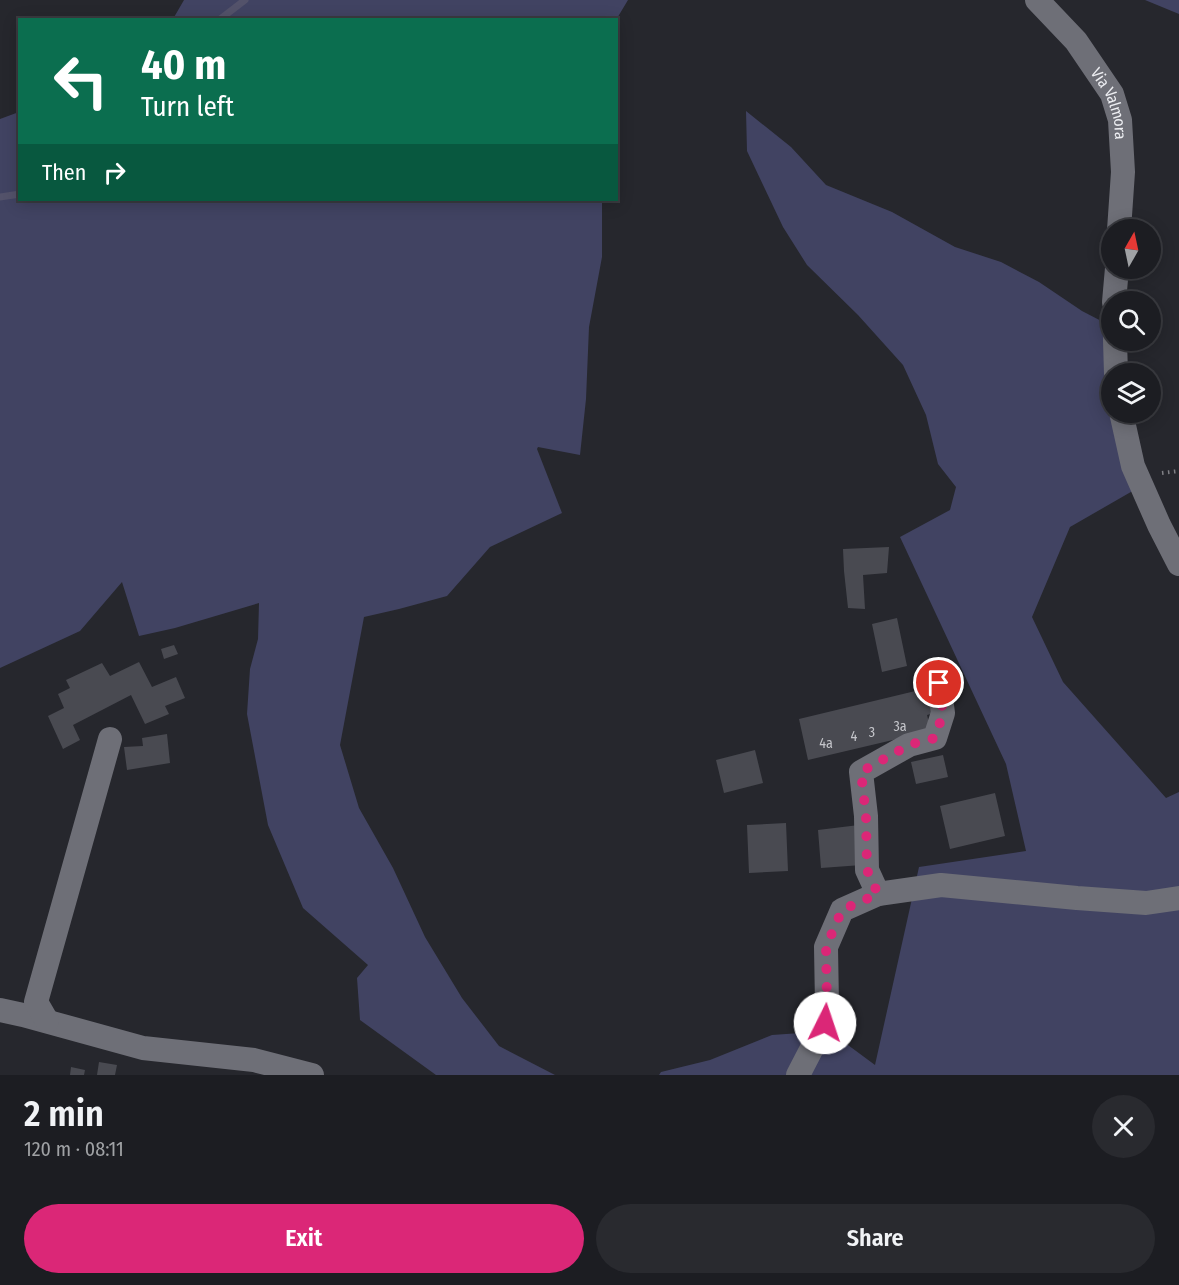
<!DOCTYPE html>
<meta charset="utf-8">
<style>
body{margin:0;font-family:"Fira Sans Condensed",sans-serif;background:#292a2f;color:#f1f3f6;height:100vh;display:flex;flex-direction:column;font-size:22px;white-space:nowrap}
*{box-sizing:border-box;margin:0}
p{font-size:20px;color:#a0a2a5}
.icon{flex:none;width:33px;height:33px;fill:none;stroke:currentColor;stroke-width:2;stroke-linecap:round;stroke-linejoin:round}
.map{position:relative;height:1075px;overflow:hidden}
.panel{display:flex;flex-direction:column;background:#1c1d22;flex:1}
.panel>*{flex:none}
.guide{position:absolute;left:18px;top:18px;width:600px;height:183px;border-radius:0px;box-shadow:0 3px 15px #0003,0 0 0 2px #3a3b40;background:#0b6e4f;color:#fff;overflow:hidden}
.needle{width:39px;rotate:9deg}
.tools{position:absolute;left:1101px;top:219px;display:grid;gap:12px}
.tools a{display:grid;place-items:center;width:60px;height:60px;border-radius:50%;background:#1c1d22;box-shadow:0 3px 15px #0003,0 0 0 2px #3a3b40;font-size:30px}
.pin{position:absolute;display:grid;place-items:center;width:51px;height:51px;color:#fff;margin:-26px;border:3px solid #fff;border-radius:50%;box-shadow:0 2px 6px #0007}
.me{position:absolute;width:66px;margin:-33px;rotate:4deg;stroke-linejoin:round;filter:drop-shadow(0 0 4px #0008)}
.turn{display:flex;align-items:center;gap:21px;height:126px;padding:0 24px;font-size:27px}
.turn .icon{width:78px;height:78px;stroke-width:2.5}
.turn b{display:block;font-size:42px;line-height:51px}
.then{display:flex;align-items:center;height:57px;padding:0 24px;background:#0003;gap:12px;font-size:22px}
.round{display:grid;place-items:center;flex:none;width:63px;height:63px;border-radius:32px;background:#292a2f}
.overview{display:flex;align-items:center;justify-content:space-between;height:102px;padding:0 24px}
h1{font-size:36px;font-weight:600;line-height:45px}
.primary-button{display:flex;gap:12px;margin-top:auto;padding:12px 24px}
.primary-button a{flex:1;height:69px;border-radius:36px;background:#db2777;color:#fff;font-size:24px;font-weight:600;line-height:69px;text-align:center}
.primary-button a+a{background:#292a2f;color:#f1f3f6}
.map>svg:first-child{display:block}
</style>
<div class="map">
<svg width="1179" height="1075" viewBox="0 0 1179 1075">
<rect width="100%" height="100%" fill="#26272d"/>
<path fill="#414362" d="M 184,0 L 628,0 L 616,20 L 173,19 Z
M 1145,0 L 1179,0 L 1179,14 Z
M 746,111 L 791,147 L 826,185 L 892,212 L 955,247 L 1001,262 L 1039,282 L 1082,311 L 1111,326 L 1112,412 L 1143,485 L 1070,527 L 1032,617 L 1063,682 L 1166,798 L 1179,792 L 1179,1075 L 659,1075 L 661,1072 L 710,1060 L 772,1035 L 829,1031 L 875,1065 L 919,867 L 1026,851 L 1006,764 L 900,537 L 950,510 L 956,487 L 938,464 L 926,415 L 903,365 L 858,315 L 807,265 L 783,227 L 747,151 Z
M 19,112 L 20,200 L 602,200 L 602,257 L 589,327 L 586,399 L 580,455 L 538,447 L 537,449 L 562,513 L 490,547 L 447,596 L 399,609 L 364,617 L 340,745 L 359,808 L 393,868 L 425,937 L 462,998 L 499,1046 L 555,1075 L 436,1075 L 360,1020 L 357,978 L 368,965 L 303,908 L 268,825 L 247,714 L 250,669 L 258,639 L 259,603 L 175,628 L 139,636 L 122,582 L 80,631 L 0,668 L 0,119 Z"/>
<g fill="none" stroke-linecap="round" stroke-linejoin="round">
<path stroke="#53526a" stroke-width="7" d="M 219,20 L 245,0
M 0,197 L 20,194"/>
</g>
<path fill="#494a51" d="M 889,547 L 887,573 L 863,575 L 865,609 L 848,608 L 844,571 L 843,549 Z
M 897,618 L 907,666 L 882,672 L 872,624 Z
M 174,645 L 178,654 L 164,659 L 161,649 Z
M 139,662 L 152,687 L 176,677 L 185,698 L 165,706 L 169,714 L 145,724 L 131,695 L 73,725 L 80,740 L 63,749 L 48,716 L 64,708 L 58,694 L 70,688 L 66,680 L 102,663 L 110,676 Z
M 932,687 L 938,712 L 927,715 L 931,731 L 808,760 L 799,719 Z
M 167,734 L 170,763 L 127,770 L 124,747 L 143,746 L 142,738 Z
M 755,750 L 763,783 L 724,793 L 716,760 Z
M 943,755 L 948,777 L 916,784 L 911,762 Z
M 995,793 L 1005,836 L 950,849 L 940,806 Z
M 786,823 L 788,871 L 749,873 L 747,825 Z
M 859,825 L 862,865 L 821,868 L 818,830 Z
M 99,1062 L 117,1065 L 115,1075 L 97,1075 Z
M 71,1067 L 85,1070 L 84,1075 L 70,1075 Z"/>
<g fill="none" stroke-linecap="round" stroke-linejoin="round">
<path stroke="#808186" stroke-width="4" stroke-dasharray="1.5 4.5" stroke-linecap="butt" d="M 1162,473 L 1179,471"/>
<g stroke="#6e6f77" stroke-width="24">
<path id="s1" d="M 1037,0 L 1076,41 L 1112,94 L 1120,120 L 1123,172 L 1119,230"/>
<path d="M 1114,302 L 1117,268"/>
<path d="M 1115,340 L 1116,374"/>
<path d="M 1121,412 L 1133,466 L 1159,525 L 1179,564"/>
<path d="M 878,894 L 867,870 L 866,816 L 861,772 L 909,745 L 935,738 L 943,713 L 939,683"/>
<path d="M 0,1010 L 23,1015 L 143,1048 L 254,1060 L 312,1075"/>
<path d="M 47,1021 L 36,1002 L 110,739"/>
<path d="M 798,1075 L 825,1023 L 827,1005 L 826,947 L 842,910 L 878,894 L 941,885 L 1077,898 L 1146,903 L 1179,898"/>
</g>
</g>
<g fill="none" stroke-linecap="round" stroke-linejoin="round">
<path stroke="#db2777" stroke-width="10" stroke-dasharray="0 18" d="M 825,1023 L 827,1005 L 826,947 L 842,910 L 878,894 L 867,870 L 866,816 L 861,772 L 909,745 L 935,738 L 943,713 L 939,683"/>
</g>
<g text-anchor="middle" stroke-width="6" stroke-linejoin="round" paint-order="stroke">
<g font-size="14" fill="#c4c5ca">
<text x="900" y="731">3a</text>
<text x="872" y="737">3</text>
<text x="854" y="741">4</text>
<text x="826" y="748">4a</text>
</g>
<g font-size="16" fill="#edeef2" stroke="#26272d">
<text dy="6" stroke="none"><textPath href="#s1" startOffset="129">Via Valmora</textPath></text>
</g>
</g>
</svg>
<div class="tools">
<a><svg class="needle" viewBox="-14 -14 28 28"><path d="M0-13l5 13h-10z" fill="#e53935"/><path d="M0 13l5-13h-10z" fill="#a0a2a5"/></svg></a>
<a><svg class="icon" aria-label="search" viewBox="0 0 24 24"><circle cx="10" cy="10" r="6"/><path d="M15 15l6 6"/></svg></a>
<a><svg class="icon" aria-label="layers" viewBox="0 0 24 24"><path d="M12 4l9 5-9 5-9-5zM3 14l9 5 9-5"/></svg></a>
</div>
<div class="pin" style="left:939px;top:683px;background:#d93025"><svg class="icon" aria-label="arrive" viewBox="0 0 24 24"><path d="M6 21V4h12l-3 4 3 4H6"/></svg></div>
<svg class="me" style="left:825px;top:1023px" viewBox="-20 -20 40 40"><circle r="19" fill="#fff"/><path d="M0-13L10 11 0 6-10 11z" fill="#db2777"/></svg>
<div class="guide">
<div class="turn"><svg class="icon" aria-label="left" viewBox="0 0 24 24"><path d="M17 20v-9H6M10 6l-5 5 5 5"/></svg><div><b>40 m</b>Turn left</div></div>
<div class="then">Then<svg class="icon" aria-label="right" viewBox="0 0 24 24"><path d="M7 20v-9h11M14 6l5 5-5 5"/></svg></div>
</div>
</div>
<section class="panel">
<div class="overview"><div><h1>2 min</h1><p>120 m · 08:11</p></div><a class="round"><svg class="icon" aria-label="close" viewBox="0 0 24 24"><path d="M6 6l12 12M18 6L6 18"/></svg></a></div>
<div class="primary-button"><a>Exit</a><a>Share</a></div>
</section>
